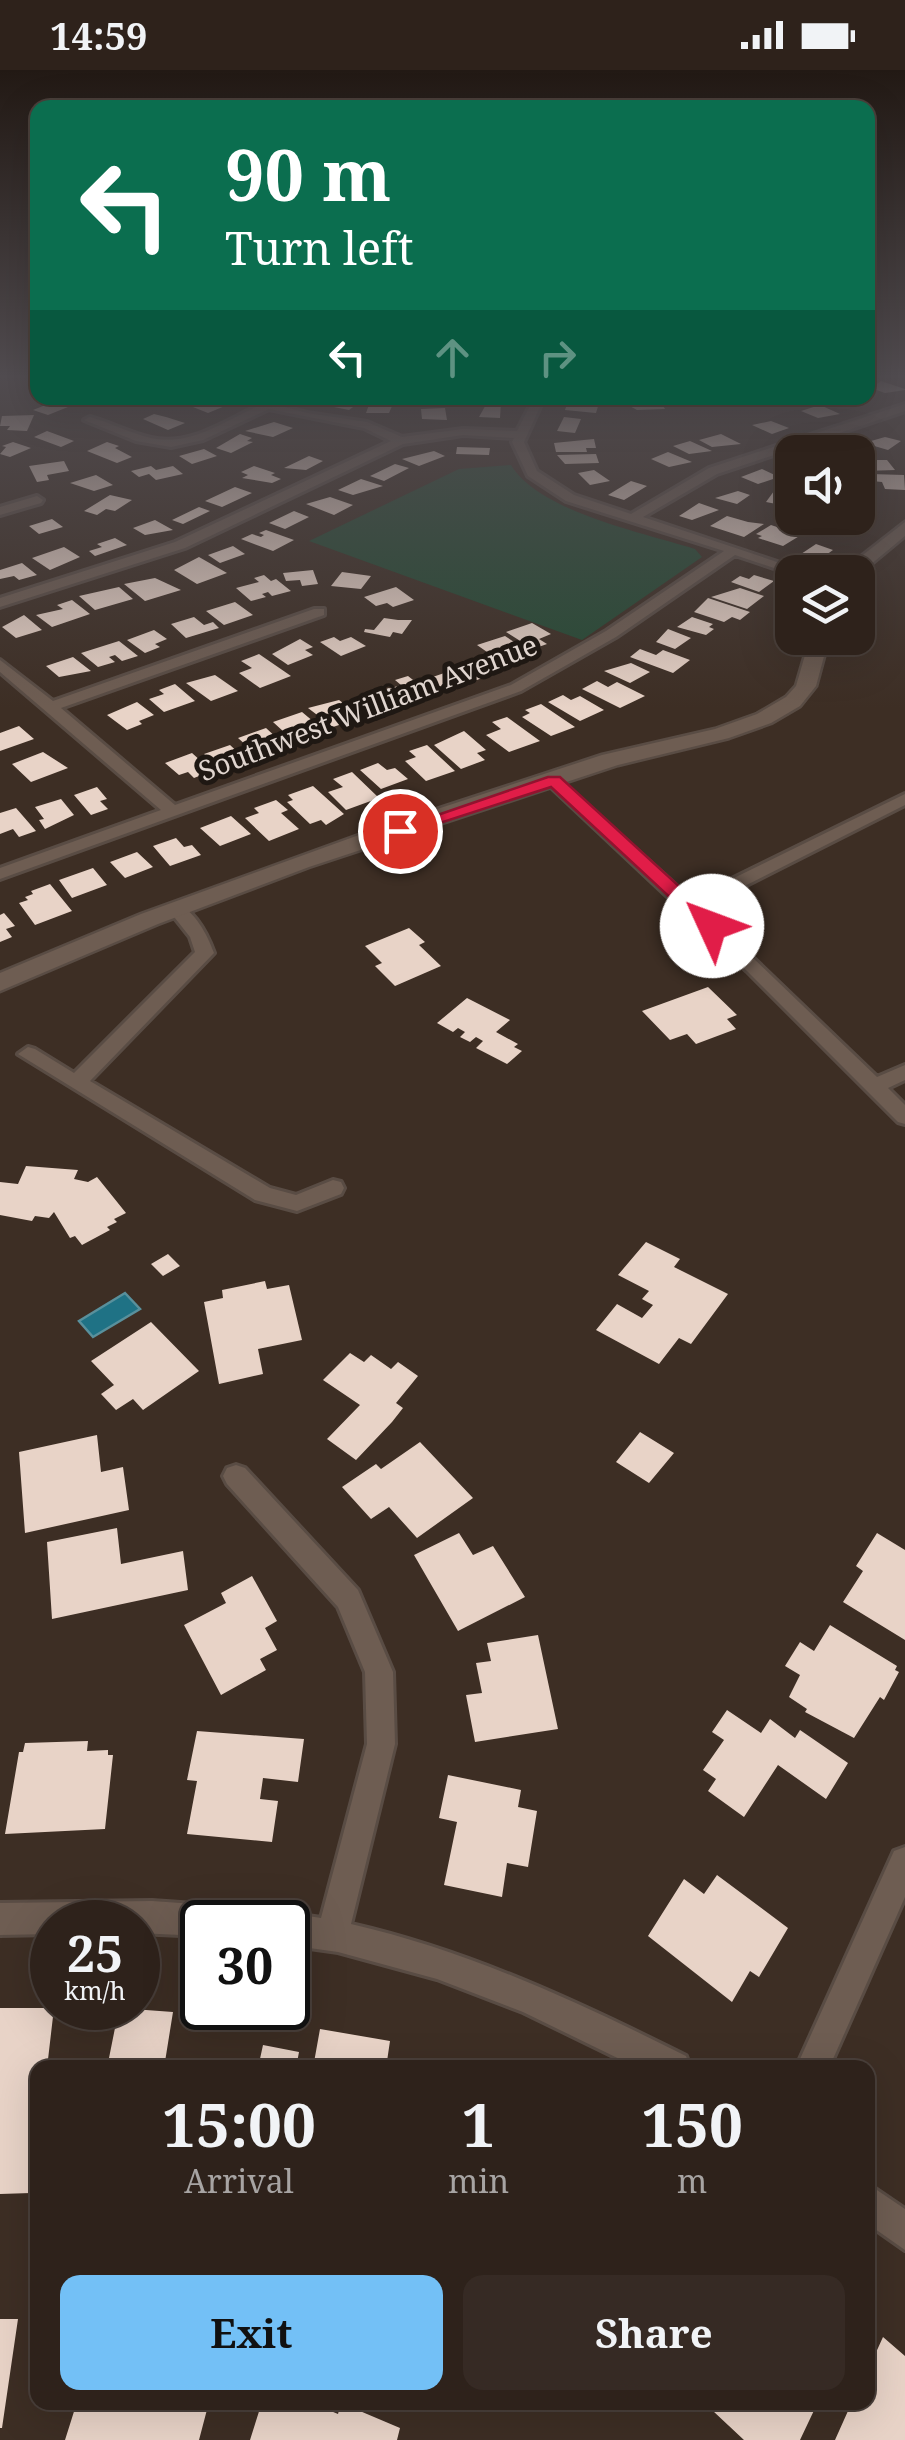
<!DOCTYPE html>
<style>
body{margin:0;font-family:"Noto Serif",serif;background:#362a24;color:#f1f3f6;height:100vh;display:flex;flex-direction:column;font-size:38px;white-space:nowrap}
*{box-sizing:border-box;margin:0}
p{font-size:32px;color:#a7a4a3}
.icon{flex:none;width:55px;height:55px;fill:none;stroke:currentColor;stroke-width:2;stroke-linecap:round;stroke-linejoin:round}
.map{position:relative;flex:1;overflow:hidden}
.panel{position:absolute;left:30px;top:1990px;width:845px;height:350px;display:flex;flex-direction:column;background:#2e221b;border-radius:20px;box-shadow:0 10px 40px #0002,0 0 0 2px #493f3a}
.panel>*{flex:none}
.banner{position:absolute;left:30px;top:30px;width:845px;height:305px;border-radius:20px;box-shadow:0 10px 40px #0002,0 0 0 2px #493f3a;background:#0b6e4f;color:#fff;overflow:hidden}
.controls{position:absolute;left:775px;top:365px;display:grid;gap:20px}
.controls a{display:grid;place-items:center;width:100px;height:100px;border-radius:20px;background:#2e221b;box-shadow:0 10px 40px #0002,0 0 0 2px #493f3a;font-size:50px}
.speed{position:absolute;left:30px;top:1830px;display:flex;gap:20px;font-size:50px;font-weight:700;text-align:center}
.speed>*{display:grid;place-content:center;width:130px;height:130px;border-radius:50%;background:#2e221b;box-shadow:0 10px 40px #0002,0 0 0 2px #493f3a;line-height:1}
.speed small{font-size:25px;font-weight:400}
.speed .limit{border:5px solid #111;border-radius:15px;background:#fff;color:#111}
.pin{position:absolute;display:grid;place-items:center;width:85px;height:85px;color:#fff;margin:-42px;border:5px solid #fff;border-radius:50%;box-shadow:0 2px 10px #0007}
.me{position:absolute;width:110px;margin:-55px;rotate:313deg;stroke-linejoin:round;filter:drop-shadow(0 0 8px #0008)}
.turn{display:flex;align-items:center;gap:35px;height:210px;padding:0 30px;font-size:45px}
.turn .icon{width:130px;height:130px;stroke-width:2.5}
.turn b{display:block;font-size:70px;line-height:85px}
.lanes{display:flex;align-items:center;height:95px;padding:0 30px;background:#0003;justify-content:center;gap:50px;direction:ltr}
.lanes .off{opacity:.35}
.eta{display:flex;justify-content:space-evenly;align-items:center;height:170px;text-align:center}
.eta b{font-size:60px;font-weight:700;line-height:70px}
.primary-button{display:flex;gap:20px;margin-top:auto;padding:20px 30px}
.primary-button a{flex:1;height:115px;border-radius:20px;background:#73c0f6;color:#111;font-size:40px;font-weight:700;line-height:115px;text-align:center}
.primary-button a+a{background:#362a24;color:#f1f3f6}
.status{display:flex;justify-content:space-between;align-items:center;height:70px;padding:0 50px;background:#2e221b;direction:ltr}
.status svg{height:28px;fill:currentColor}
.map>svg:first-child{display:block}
</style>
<div class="status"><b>14:59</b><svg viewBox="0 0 49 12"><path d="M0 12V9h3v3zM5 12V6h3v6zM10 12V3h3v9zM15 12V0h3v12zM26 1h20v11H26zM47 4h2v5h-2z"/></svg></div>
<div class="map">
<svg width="905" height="2370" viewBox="0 0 905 2370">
<rect width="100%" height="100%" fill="#3d2e24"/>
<path fill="#264a34" d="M 511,395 C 539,442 645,463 695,479 L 702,487 L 582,570 L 309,471 L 459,399 Z"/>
<path fill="#1f7285" stroke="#59909c" stroke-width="2.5" d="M 125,1223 L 140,1239 L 93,1267 L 79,1251 Z"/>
<path fill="#e8d3c7" d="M 881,311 L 905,319 L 905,320 L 885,323 L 871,318 Z
M 199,328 L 225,336 L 208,343 L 183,333 Z
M 331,328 L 343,328 L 361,331 L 349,340 L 329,336 L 333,333 L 325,332 Z
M 58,330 L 73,335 L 48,345 L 33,340 Z
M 488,331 L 501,332 L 500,348 L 479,347 Z
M 370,332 L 393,334 L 389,343 L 366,343 Z
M 583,332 L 599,333 L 596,343 L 565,340 L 567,334 Z
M 661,332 L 665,339 L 637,340 L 626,334 Z
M 820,335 L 840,344 L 818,348 L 801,341 Z
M 445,338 L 447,350 L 422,349 L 421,339 Z
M 154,344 L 166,347 L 185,353 L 168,360 L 143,349 Z
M 34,345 L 27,361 L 7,360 L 10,356 L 0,356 L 2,346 Z
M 564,347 L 581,349 L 575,363 L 557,361 Z
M 771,351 L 789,358 L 772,364 L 752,355 Z
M 274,352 L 293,358 L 273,367 L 245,361 Z
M 47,361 L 74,371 L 61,377 L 34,367 Z
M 240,364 L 252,368 L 247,371 L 253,372 L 231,383 L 216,378 Z
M 721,364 L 741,374 L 712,377 L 699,370 Z
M 885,367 L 901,371 L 888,380 L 864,373 Z
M 594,369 L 596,378 L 586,378 L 587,382 L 556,382 L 554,373 Z
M 690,371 L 712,381 L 689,384 L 673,376 Z
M 13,372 L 31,378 L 10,387 L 0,384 L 6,377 L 2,376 Z
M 107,372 L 119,376 L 115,378 L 132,387 L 117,393 L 87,381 Z
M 457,377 L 490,378 L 489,385 L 456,384 Z
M 204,379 L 217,386 L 192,394 L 179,386 Z
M 434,381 L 445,386 L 419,396 L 402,389 Z
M 668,382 L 692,392 L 669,397 L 651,389 Z
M 596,384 L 599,393 L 565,394 L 557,385 Z
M 309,386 L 323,391 L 306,400 L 284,398 Z
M 869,390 L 887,390 L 895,400 L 865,401 L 861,395 L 872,395 Z
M 64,391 L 69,401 L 47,405 L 49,410 L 37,412 L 29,396 Z
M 395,394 L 409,398 L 384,411 L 370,406 Z
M 151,396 L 156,400 L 173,396 L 183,404 L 156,410 L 149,404 L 139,407 L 131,401 Z
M 254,396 L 275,403 L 271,405 L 281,409 L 272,413 L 242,408 L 248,405 L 241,402 Z
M 762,399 L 779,407 L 758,414 L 741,407 Z
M 594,400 L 610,411 L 590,415 L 578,403 Z
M 870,404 L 904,405 L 905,420 L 885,419 L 882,412 L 872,411 Z
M 96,405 L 113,415 L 94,421 L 70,413 Z
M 361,409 L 383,416 L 353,425 L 338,420 Z
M 631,411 L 647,416 L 624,430 L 608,425 Z
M 235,417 L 252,423 L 222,437 L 205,431 Z
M 785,418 L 792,420 L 792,437 L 766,432 L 774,421 L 782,423 Z
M 738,421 L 750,425 L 737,434 L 715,428 Z
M 110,425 L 132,430 L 115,441 L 106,439 L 97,445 L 84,441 Z
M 330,427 L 353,435 L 334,445 L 306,434 Z
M 699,433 L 719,440 L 692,450 L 679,446 Z
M 199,437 L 210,441 L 183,454 L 172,450 Z
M 294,441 L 309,447 L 285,459 L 269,453 Z
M 727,446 L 748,452 L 764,454 L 744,467 L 710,456 Z
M 52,449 L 63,457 L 39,464 L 29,456 Z
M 155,450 L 173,460 L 145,465 L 133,458 Z
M 771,455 L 801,465 L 783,476 L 758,468 L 762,466 L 756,464 Z
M 266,460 L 294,470 L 273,481 L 241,469 L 252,464 L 261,467 L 264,465 L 259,463 Z
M 115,468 L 127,475 L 95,486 L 89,481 L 102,477 L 97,474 Z
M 816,474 L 833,480 L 819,490 L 801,484 Z
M 233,476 L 245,484 L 220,493 L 208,485 Z
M 64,477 L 80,487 L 50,500 L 32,488 Z
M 199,487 L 227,503 L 197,514 L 174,500 Z
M 22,493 L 37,505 L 19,510 L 14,506 L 0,509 L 0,500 Z
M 313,500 L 318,514 L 302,516 L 300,510 L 286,511 L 283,503 Z
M 342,502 L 371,506 L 361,519 L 331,516 Z
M 264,505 L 271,511 L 276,509 L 291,521 L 272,526 L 268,522 L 262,524 L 266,527 L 251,531 L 236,518 L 259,512 L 254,508 Z
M 754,505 L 774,511 L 759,522 L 731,512 L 740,506 L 749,509 Z
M 155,508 L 181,520 L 145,531 L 124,514 Z
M 119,517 L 133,529 L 95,540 L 79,526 Z
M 396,517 L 414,530 L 393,537 L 387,533 L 376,536 L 364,527 Z
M 740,518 L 764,526 L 747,539 L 711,527 Z
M 708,528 L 750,542 L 740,550 L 732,547 L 724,552 L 694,542 Z
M 72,530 L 90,544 L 52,557 L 36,545 L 63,539 L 57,535 Z
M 235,532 L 253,545 L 224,555 L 206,541 Z
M 24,545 L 42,560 L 16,568 L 2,557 Z
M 194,547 L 204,555 L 213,552 L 219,558 L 186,568 L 171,554 Z
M 692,547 L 713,554 L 709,557 L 714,559 L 706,565 L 677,557 Z
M 384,548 L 398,550 L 412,550 L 402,564 L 393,562 L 390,567 L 364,562 L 365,559 L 374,560 Z
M 532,553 L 551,564 L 539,569 L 547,574 L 533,579 L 506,562 Z
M 668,559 L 691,568 L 675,579 L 656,572 Z
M 154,560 L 167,569 L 155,574 L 160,577 L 145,583 L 127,570 Z
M 505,566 L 526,580 L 514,584 L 523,591 L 507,596 L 477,575 Z
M 334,567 L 340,571 L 351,567 L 366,576 L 341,586 L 320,572 Z
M 300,569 L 313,577 L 305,580 L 313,585 L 288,595 L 272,584 Z
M 119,571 L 138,586 L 122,591 L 115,585 L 109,587 L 115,592 L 98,597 L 81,583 Z
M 640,579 L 656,585 L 663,580 L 690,590 L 673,603 L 630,587 Z
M 259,584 L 291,606 L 260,618 L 239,603 L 252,598 L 241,591 Z
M 73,587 L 91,601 L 59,607 L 46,596 Z
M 480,587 L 493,595 L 479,601 L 487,606 L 477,610 L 455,597 Z
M 631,593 L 650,602 L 630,613 L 604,601 Z
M 450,601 L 464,613 L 440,621 L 424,610 Z
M 215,605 L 238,621 L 211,631 L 186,613 Z
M 408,606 L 432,625 L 420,629 L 411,622 L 398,627 L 388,619 L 401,615 L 395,610 Z
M 597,611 L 608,617 L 617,612 L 645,626 L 620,638 L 582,619 Z
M 175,614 L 195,631 L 164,642 L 149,629 L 164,624 L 159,620 Z
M 380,622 L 397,636 L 372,645 L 354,631 Z
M 563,625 L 571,630 L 580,626 L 604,640 L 580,651 L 548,632 Z
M 339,630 L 358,644 L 353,646 L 357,649 L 333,657 L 308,638 Z
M 137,632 L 154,645 L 139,651 L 142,654 L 127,660 L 107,645 Z
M 541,634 L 575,657 L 551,666 L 522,647 L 530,643 L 525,640 Z
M 302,642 L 320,657 L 307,662 L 313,667 L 296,673 L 273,652 Z
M 507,647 L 540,671 L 509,682 L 486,665 L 501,659 L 492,652 Z
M 19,656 L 34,669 L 0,681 L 0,663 Z
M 266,658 L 279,670 L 268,674 L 274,679 L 257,685 L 238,668 Z
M 464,661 L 486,680 L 477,683 L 485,690 L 461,699 L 434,675 Z
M 230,675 L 244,688 L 218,697 L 204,684 Z
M 427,675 L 455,701 L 426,711 L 405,691 L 416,687 L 409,681 Z
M 43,682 L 68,698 L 31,712 L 12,694 Z
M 192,683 L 212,701 L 194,708 L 188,702 L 179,705 L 165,693 Z
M 378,693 L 387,700 L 395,698 L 408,709 L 381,719 L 360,700 Z
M 352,702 L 379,728 L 346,740 L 328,722 L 343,717 L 333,709 Z
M 313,716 L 344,744 L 326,755 L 321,750 L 310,754 L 287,732 L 293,730 L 288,725 Z
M 97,717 L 107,729 L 100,731 L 108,739 L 91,745 L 74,725 Z
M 61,729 L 74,745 L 45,759 L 39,750 L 44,749 L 35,737 Z
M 276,730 L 288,740 L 281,743 L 299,759 L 269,771 L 245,748 L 259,743 L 254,738 Z
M 16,738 L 36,761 L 19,767 L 13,759 L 0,764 L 0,743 Z
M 231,746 L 251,764 L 220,776 L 200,758 Z
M 176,768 L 184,777 L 192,775 L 201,785 L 170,796 L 153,776 Z
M 137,782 L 153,797 L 125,808 L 110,792 Z
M 93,798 L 107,815 L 72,828 L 59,810 Z
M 50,814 L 72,841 L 35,855 L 19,833 L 28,830 L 25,827 L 33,824 L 31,821 Z
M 4,843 L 15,856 L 6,859 L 12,867 L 0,872 L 0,845 Z
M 409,858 L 425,872 L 419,875 L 441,896 L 395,916 L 375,896 L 382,893 L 365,876 Z
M 708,917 L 737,945 L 727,949 L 736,959 L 696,974 L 687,964 L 670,970 L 642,941 Z
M 467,928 L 510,950 L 496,962 L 518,974 L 514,977 L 522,981 L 507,994 L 476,978 L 483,971 L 476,967 L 470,972 L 460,967 L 465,962 L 458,958 L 453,962 L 437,953 Z
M 26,1096 L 78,1100 L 74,1109 L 88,1112 L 97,1107 L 126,1143 L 114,1149 L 117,1152 L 107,1157 L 110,1160 L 82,1175 L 75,1166 L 70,1168 L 54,1142 L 49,1148 L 35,1146 L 32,1151 L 0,1145 L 0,1112 L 18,1114 Z
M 646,1172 L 680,1189 L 674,1197 L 728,1224 L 691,1274 L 679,1268 L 659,1294 L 596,1260 L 617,1234 L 642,1248 L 653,1235 L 642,1229 L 649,1221 L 618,1205 Z
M 168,1184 L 180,1196 L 163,1206 L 151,1194 Z
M 265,1211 L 267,1219 L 289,1215 L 302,1270 L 258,1279 L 263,1304 L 219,1314 L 204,1232 L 223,1228 L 222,1220 Z
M 151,1252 L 199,1301 L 143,1340 L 133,1329 L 116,1340 L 101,1324 L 114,1315 L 91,1291 Z
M 350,1283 L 364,1292 L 371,1285 L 391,1299 L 398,1292 L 418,1306 L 396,1333 L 403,1338 L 392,1352 L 356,1390 L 327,1369 L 360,1335 L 323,1310 Z
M 640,1362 L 674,1383 L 649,1413 L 616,1392 Z
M 97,1365 L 101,1402 L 123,1397 L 129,1440 L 25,1463 L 19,1382 Z
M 420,1372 L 473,1428 L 417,1468 L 389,1437 L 371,1449 L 342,1417 L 376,1394 L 381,1399 Z
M 117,1458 L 121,1494 L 183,1481 L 188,1520 L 52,1549 L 47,1472 Z
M 459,1463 L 473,1485 L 493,1476 L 525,1527 L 458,1561 L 414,1485 Z
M 877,1463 L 905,1480 L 905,1570 L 843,1532 L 863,1501 L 856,1496 Z
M 252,1506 L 277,1551 L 265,1558 L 277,1580 L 260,1589 L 266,1600 L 221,1625 L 184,1555 L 226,1533 L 221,1523 Z
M 830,1555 L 897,1596 L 895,1600 L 899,1602 L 884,1630 L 880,1627 L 854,1668 L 805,1642 L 807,1639 L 789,1627 L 800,1605 L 785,1596 L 800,1572 L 814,1581 Z
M 538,1565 L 558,1659 L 475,1672 L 466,1625 L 482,1623 L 476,1593 L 491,1591 L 487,1573 Z
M 727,1640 L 761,1663 L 770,1649 L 795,1668 L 800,1660 L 848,1693 L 826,1729 L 778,1695 L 744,1747 L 708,1721 L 716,1709 L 703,1700 L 724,1670 L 712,1662 Z
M 197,1661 L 304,1669 L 298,1712 L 263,1708 L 260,1729 L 278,1731 L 272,1772 L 187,1764 L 197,1711 L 187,1710 Z
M 88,1671 L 87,1681 L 108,1680 L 108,1685 L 113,1685 L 105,1759 L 5,1764 L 19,1682 L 23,1682 L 25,1673 Z
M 448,1705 L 521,1720 L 518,1737 L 537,1741 L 528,1797 L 507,1793 L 502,1827 L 444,1815 L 457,1752 L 439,1748 Z
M 717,1805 L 788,1858 L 759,1907 L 750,1901 L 732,1932 L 648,1866 L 684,1809 L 704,1824 Z
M 0,1938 L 54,1938 L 47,1998 L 38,1998 L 38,2072 L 31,2123 L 0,2124 Z
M 119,1938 L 173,1942 L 164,1998 L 107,1998 Z
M 320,1959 L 390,1971 L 386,1998 L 313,1998 Z
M 263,1975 L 299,1982 L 296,1998 L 258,1998 Z
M 0,2249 L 18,2249 L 2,2358 L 0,2358 Z
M 883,2267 L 905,2286 L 905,2370 L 835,2370 L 852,2332 L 868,2332 L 868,2300 Z
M 77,2332 L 209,2332 L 199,2370 L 65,2370 Z
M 262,2332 L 309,2332 L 338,2344 L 341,2333 L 400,2358 L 397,2370 L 250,2370 Z
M 718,2332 L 818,2332 L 800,2370 L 744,2370 L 713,2341 Z"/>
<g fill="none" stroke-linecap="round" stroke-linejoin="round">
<g stroke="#594c44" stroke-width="6">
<path id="street" d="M 236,328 L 252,328 L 307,343 L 367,352 L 402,367 L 463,359 L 517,361 L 534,328 L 544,328 L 524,372 L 537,401 L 574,425 L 631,444 L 709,398 L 905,334 L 905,341 L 717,404 L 643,447 L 807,502 L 792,504 L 735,485 L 616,567 L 521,621 L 0,809 L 0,798 L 161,740 L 0,602 L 0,590 L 53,631 L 314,539 L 324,539 L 324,545 L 61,638 L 175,735 L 511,615 L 606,561 L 724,481 L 566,431 L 528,406 L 512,372 L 514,368 L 463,365 L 403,374 L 185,478 L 0,537 L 0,528 L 175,472 L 391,371 L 364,358 L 269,339 L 203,370 L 171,377 L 136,371 L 84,350 L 90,347 C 111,353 130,363 151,368 C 189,377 225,351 258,336 Z
M 37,426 L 43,430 L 41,433 L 0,445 L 0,437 Z
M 554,706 L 691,829 L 905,724 L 905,735 L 701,838 L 877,1007 L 905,995 L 905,1010 L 888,1018 L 905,1035 L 905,1054 L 898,1052 L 747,901 L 548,714 L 546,711 Z
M 176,833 C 195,841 207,864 214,883 L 90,1011 L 270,1118 L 296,1125 L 333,1110 L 341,1112 L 344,1118 L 341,1124 L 297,1141 L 255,1130 L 18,984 L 28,977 L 35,979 L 74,1003 L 195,882 L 190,867 L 167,838 Z
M 236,1395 L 245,1398 L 358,1520 L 393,1602 L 395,1674 L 351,1854 C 469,1881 578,1932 686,1986 L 690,1998 L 638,1998 L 523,1942 L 437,1909 L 338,1882 L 288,1875 L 288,1852 L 275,1852 L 277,1848 L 288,1843 L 321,1848 L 367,1674 L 365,1602 L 338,1537 L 227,1414 L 223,1406 L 227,1398 Z
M 905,1777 L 905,1827 L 829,1998 L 796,1998 L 894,1781 Z
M 152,1831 L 223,1836 L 234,1841 L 239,1852 L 202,1852 L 202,1866 L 138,1863 L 138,1852 L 52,1852 L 52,1864 L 0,1865 L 0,1833 Z
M 868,2114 L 905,2139 L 905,2180 L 868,2154 Z"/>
</g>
<g stroke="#594c44" stroke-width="5">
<path id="secondary" d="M 905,452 L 905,466 L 858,505 L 841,502 Z
M 810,568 L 829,568 L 816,616 L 800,636 L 771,653 L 729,668 L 618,695 L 309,797 L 158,854 L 0,921 L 0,903 L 141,844 L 370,761 L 602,685 L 715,659 L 757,644 L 786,627 L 796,616 Z"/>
</g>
<use href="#street" fill="#6e5d52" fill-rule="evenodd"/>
<use href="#secondary" fill="#6e5d52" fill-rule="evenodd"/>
</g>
<linearGradient id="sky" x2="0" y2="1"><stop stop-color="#221914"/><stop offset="0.48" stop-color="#514c50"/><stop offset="1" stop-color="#514c50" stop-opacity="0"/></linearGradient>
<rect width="905" height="638" fill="url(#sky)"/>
<path fill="#e11d48" stroke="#92132f" stroke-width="2.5" d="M 548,707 L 560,707 L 718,852 L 718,861 L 706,861 L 551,717 L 406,764 L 391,761 Z"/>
<g text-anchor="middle" stroke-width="10" stroke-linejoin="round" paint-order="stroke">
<g font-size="28" fill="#e1d6d0" stroke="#1f1813">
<text transform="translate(368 638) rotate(-21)" y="10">Southwest William Avenue</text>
</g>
</g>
</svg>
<div class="controls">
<a><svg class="icon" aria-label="sound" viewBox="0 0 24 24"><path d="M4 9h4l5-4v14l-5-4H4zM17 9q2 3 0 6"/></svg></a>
<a><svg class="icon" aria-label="layers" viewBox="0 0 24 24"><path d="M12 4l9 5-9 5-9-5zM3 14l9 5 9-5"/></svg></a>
</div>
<div class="speed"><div>25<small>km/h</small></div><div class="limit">30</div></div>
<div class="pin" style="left:400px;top:761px;background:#d93025"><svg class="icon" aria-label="arrive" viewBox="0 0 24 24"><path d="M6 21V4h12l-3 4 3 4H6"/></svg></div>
<svg class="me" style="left:712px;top:856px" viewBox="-20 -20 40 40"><circle r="19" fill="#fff"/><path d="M0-13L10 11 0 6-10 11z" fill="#e11d48"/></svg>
<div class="banner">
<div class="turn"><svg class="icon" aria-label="left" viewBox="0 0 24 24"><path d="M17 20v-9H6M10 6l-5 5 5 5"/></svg><div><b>90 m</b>Turn left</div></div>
<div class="lanes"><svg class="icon" aria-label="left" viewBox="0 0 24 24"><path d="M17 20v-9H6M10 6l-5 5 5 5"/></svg><svg class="icon off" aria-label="ahead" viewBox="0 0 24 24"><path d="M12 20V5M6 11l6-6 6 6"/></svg><svg class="icon off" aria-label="right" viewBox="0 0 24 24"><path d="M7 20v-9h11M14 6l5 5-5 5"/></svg></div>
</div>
<section class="panel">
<div class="eta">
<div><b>15:00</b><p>Arrival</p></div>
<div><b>1</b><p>min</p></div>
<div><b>150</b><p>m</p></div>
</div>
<div class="primary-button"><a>Exit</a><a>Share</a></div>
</section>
</div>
